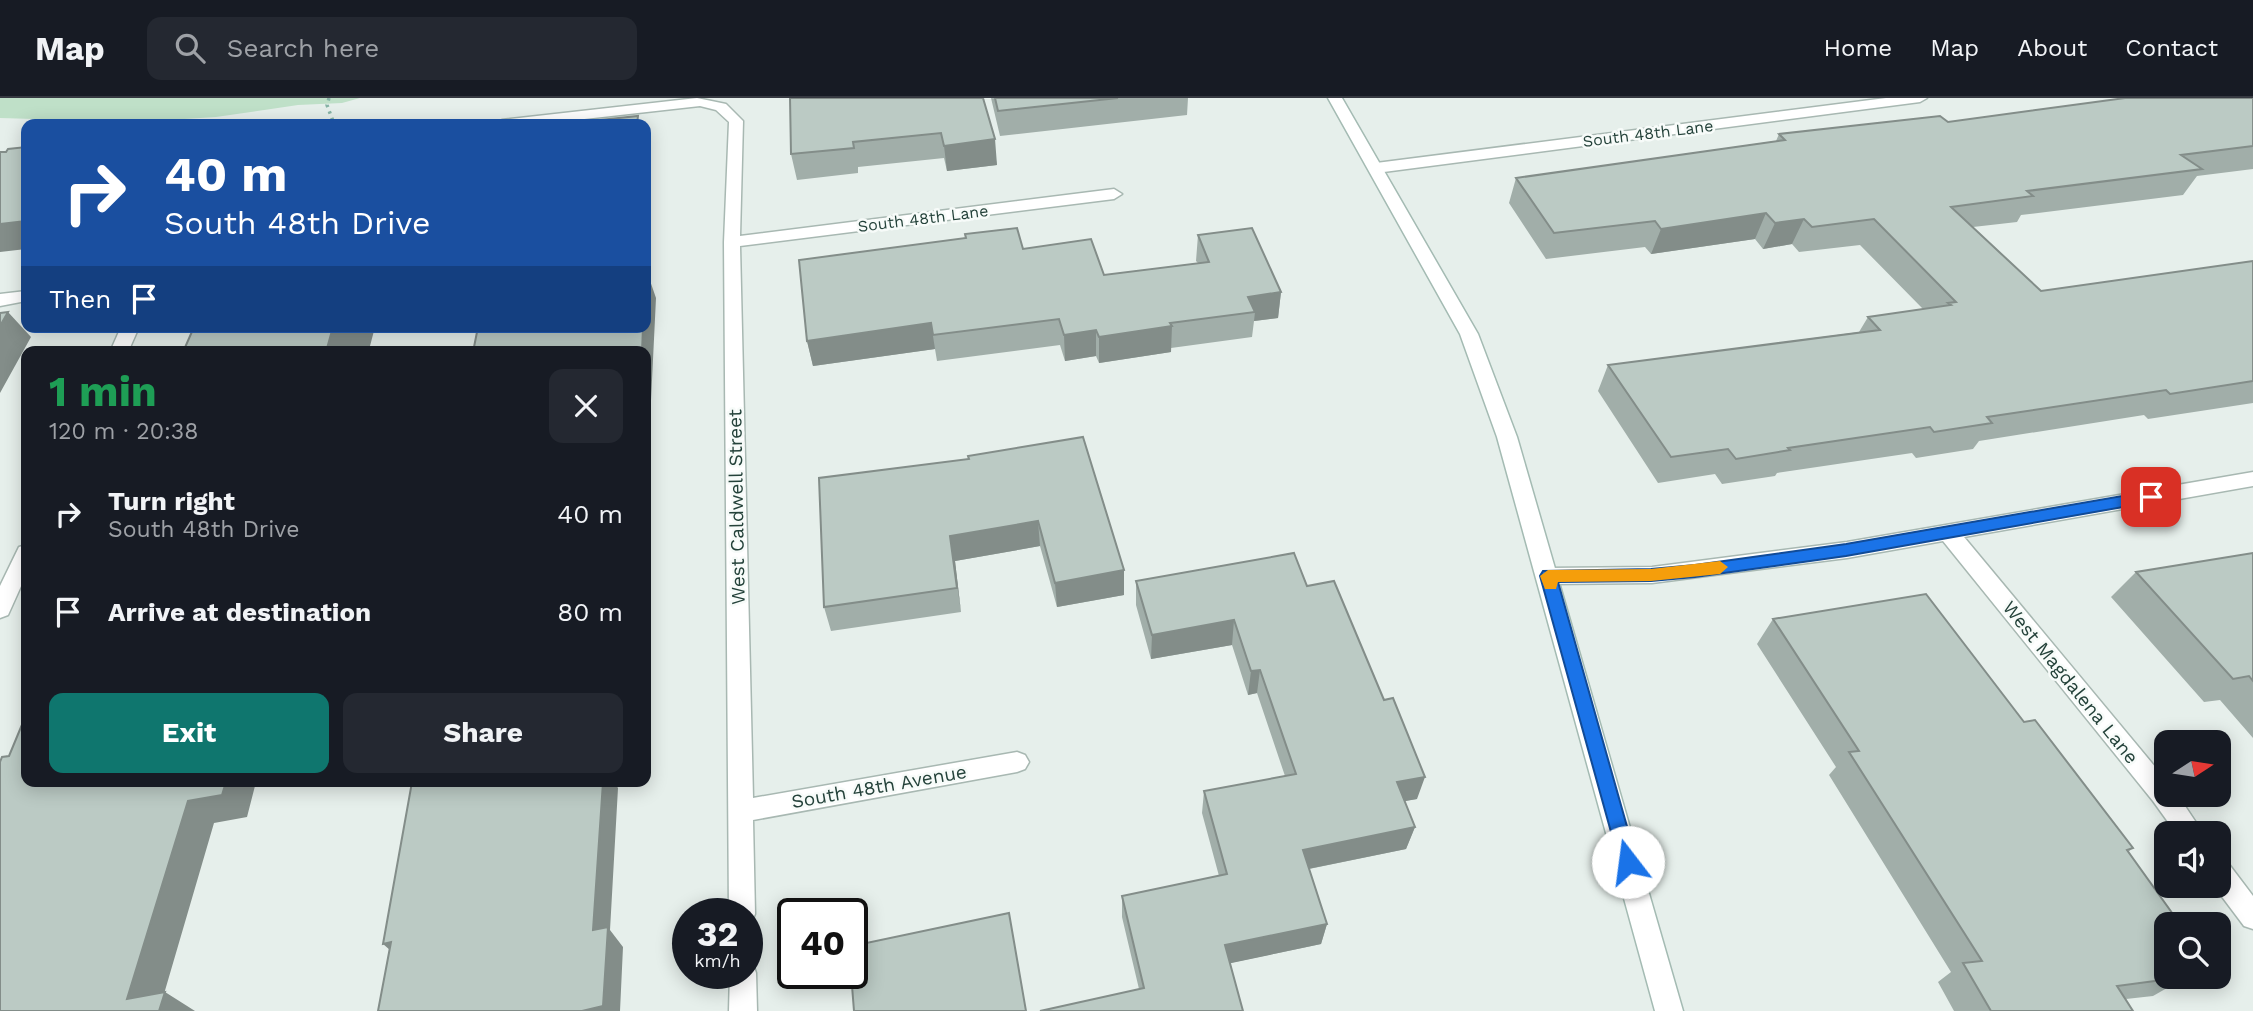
<!DOCTYPE html>
<meta charset="utf-8">
<style>
body{margin:0;font-family:"Work Sans",sans-serif;background:#242831;color:#f1f3f6;height:100vh;display:flex;flex-direction:column;font-size:26px;white-space:nowrap}
*{box-sizing:border-box;margin:0}
p{font-size:23px;color:#9ea1a6}
.icon{flex:none;width:38px;height:38px;fill:none;stroke:currentColor;stroke-width:2;stroke-linecap:round;stroke-linejoin:round}
.map{position:relative;flex:1;overflow:hidden}
.details{position:absolute;left:21px;top:248px;width:630px;height:441px;display:flex;flex-direction:column;background:#171b24;border-radius:14px;box-shadow:0 4px 18px #0003}
.details>*{flex:none}
.guide{position:absolute;left:21px;top:21px;width:630px;height:214px;border-radius:14px;box-shadow:0 4px 18px #0003;background:#1a4fa0;color:#fff;overflow:hidden}
.needle{width:46px;rotate:78deg}
.fabs{position:absolute;left:2154px;top:632px;display:grid;gap:14px}
.fabs a{display:grid;place-items:center;width:77px;height:77px;border-radius:14px;background:#171b24;box-shadow:0 4px 18px #0003;font-size:35px}
.speed{position:absolute;left:672px;top:800px;display:flex;gap:14px;font-size:35px;font-weight:700;text-align:center}
.speed>*{display:grid;place-content:center;width:91px;height:91px;border-radius:50%;background:#171b24;box-shadow:0 4px 18px #0003;line-height:1}
.speed small{font-size:18px;font-weight:400}
.speed .limit{border:4px solid #111;border-radius:10px;background:#fff;color:#111}
.pin{position:absolute;display:grid;place-items:center;width:60px;height:60px;color:#fff;margin:-30px;border-radius:14px;box-shadow:0 4px 10px #0006}
.me{position:absolute;width:77px;margin:-38px;rotate:345deg;stroke-linejoin:round;filter:drop-shadow(0 0 5px #0008)}
.turn{display:flex;align-items:center;gap:24px;height:147px;padding:0 28px;font-size:32px}
.turn .icon{width:91px;height:91px;stroke-width:2.5}
.turn b{display:block;font-size:49px;line-height:60px}
.then{display:flex;align-items:center;height:66px;padding:0 28px;background:#0003;gap:14px;font-size:26px}
.round{display:grid;place-items:center;flex:none;width:74px;height:74px;border-radius:14px;background:#242831}
.overview{display:flex;align-items:center;justify-content:space-between;height:119px;padding:0 28px}
h1{font-size:42px;font-weight:700;line-height:52px;color:#1e9e55}
.action{display:flex;gap:14px;margin-top:auto;padding:14px 28px}
.action a{flex:1;height:80px;border-radius:14px;background:#0f766e;color:#fff;font-size:28px;font-weight:700;line-height:80px;text-align:center}
.action a+a{background:#242831;color:#f1f3f6}
ul{padding:0;list-style:none}
li{display:flex;align-items:center;gap:21px;height:98px;padding:0 28px}
li div{flex:1}
li b{display:block;font-size:26px}
li em{font-style:normal}
header{display:flex;align-items:center;gap:42px;box-sizing:border-box;height:98px;padding:0 35px;background:#171b24;border-bottom:2px solid #363941}
header strong{font-size:33px}
nav{display:flex;gap:38px;margin-inline-start:auto;font-size:24px}
.search{width:490px;height:63px;background:#242831;display:flex;align-items:center;gap:18px;box-sizing:border-box;padding:0 24px;border-radius:14px;color:#9ea1a6;font-size:26px}
.map>svg:first-child{display:block}
</style>
<header>
<strong>Map</strong>
<div class="search"><svg class="icon" aria-label="search" viewBox="0 0 24 24"><circle cx="10" cy="10" r="6"/><path d="M15 15l6 6"/></svg>Search here</div>
<nav><a>Home</a><a>Map</a><a>About</a><a>Contact</a></nav>
</header>
<div class="map">
<svg width="2253" height="913" viewBox="0 0 2253 913">
<rect width="100%" height="100%" fill="#e6efeb"/>
<path fill="#bfe0c8" d="M 0,0 L 360,0 L 342,5 L 298,7 L 216,19 L 138,24 L 0,20 Z"/>
<g fill="none" stroke-linecap="round" stroke-linejoin="round">
<g stroke="#a8b8b2" stroke-width="3">
<path id="street" d="M 697,0 L 726,6 L 743,23 L 740,138 L 1114,91 L 1122,96 L 1114,101 L 740,148 L 753,700 L 1017,654 L 1025,657 L 1029,664 L 1025,671 L 1017,674 L 753,722 L 755,816 L 751,825 L 747,826 L 747,816 L 729,816 L 724,144 L 729,24 L 716,12 L 700,8 L 540,26 L 495,26 L 502,22 Z
M 1886,0 L 1927,0 L 1920,4 L 1376,75 L 1368,70 L 1376,65 Z
M 26,193 L 26,203 L 0,208 L 0,196 Z
M 121,229 L 139,229 L 128,254 L 110,254 Z
M 2253,374 L 2253,388 L 1964,439 L 2166,682 L 2166,696 L 2177,696 L 2203,735 L 2176,735 L 2153,703 L 1943,443 L 1847,460 L 1652,485 L 1548,486 L 1540,484 L 1537,478 L 1540,472 L 1548,470 L 1652,469 L 1847,444 Z
M 26,447 L 26,477 L 8,517 L 0,520 L 0,488 L 19,449 Z
M 2219,761 L 2228,765 L 2253,798 L 2253,831 L 2244,828 L 2214,788 L 2219,788 Z
M 747,863 L 753,866 L 756,875 L 757,913 L 729,913 L 730,875 L 747,875 Z"/>
</g>
<g stroke="#a4bbb3" stroke-width="3">
<path id="secondary" d="M 1328,0 L 1342,0 L 1478,236 L 1517,339 L 1683,913 L 1655,913 L 1497,339 L 1460,236 Z"/>
</g>
<path stroke="#86b3a5" stroke-width="3.5" stroke-dasharray="2.5 4.5" stroke-linecap="butt" d="M 329,0 L 327,7 L 334,26"/>
<use href="#street" fill="#fff" fill-rule="evenodd"/>
<use href="#secondary" fill="#fff" fill-rule="evenodd"/>
</g>
<path fill="#a1aea9" d="M 983,0 L 997,67 L 947,73 L 944,60 L 858,69 L 858,75 L 797,82 L 791,56 Z
M 991,0 L 1188,0 L 1187,17 L 1000,38 Z
M 2253,0 L 2253,71 L 2197,78 L 2183,97 L 2021,117 L 2017,124 L 1973,129 L 2041,193 L 2253,163 L 2253,305 L 2148,321 L 2144,317 L 1979,343 L 1973,351 L 1916,360 L 1912,355 L 1777,375 L 1775,378 L 1722,386 L 1715,376 L 1658,385 L 1598,293 L 1608,267 L 1859,234 L 1868,219 L 1923,211 L 1860,147 L 1799,154 L 1792,146 L 1763,151 L 1755,141 L 1651,156 L 1645,149 L 1546,161 L 1509,105 L 1516,80 L 1776,43 L 1779,36 L 1948,24 Z
M 1198,137 L 1281,194 L 1278,220 L 1254,223 L 1252,239 L 1171,250 L 1171,254 L 1099,265 L 1096,258 L 1065,263 L 1060,247 L 937,263 L 935,251 L 813,268 L 807,243 L 1023,151 L 1104,177 L 1198,165 L 1196,163 Z
M 969,361 L 1124,472 L 1124,497 L 1057,509 L 1040,448 L 955,463 L 961,514 L 831,533 L 824,509 Z
M 2253,455 L 2253,640 L 2220,602 L 2204,604 L 2111,499 L 2136,474 Z
M 1136,483 L 1307,488 L 1417,701 L 1404,703 L 1415,729 L 1406,751 L 1309,771 L 1327,826 L 1321,846 L 1230,865 L 1139,891 L 1122,819 L 1122,798 L 1219,778 L 1202,715 L 1204,693 L 1285,678 L 1257,595 L 1248,597 L 1232,547 L 1151,561 L 1136,507 Z
M 1773,521 L 2024,624 L 2133,750 L 2128,754 L 2166,878 L 2188,878 L 2153,898 L 2126,901 L 2133,913 L 1954,913 L 1938,884 L 1951,874 L 1829,677 L 1836,669 L 1757,546 Z"/>
<path fill="#838d89" d="M 995,41 L 997,67 L 947,73 L 944,48 Z
M 1766,115 L 1755,141 L 1651,156 L 1661,131 Z
M 1804,121 L 1792,146 L 1763,151 L 1775,125 Z
M 26,123 L 26,151 L 0,154 L 0,126 Z
M 647,174 L 656,200 L 650,323 L 646,370 L 646,254 L 642,254 L 643,229 L 646,229 Z
M 1281,194 L 1278,220 L 1254,223 L 1255,214 L 1248,199 Z
M 8,214 L 31,239 L 0,295 L 0,228 Z
M 931,225 L 935,251 L 813,268 L 807,243 Z
M 1172,228 L 1171,254 L 1099,265 L 1099,239 Z
M 333,229 L 375,229 L 370,248 L 351,250 L 350,254 L 326,254 Z
M 1096,232 L 1096,258 L 1065,263 L 1064,237 Z
M 1038,423 L 1040,448 L 955,463 L 961,514 L 950,438 Z
M 1124,472 L 1124,497 L 1057,509 L 1055,485 Z
M 1234,522 L 1232,547 L 1151,561 L 1152,537 Z
M 1260,572 L 1257,595 L 1248,597 L 1251,573 Z
M 1425,679 L 1417,701 L 1389,706 L 1397,684 Z
M 226,684 L 256,684 L 247,719 L 214,725 L 159,913 L 127,901 L 188,703 Z
M 603,684 L 614,684 L 618,690 L 610,832 L 623,849 L 620,913 L 582,913 L 593,832 Z
M 1415,729 L 1406,751 L 1298,773 L 1303,752 Z
M 1327,826 L 1321,846 L 1222,867 L 1225,847 Z
M 391,844 L 405,865 L 383,846 Z
M 165,894 L 195,913 L 159,913 Z"/>
<path fill="#bbcac4" stroke="#838d89" stroke-width="2" d="M 790,0 L 983,0 L 995,41 L 944,48 L 941,35 L 853,44 L 854,50 L 791,56 Z
M 995,0 L 1118,0 L 998,13 Z
M 2125,0 L 2253,0 L 2253,48 L 2181,57 L 2202,71 L 2027,93 L 2033,98 L 1951,109 L 2041,193 L 2253,163 L 2253,283 L 2170,296 L 2166,292 L 1987,319 L 1992,325 L 1934,334 L 1930,329 L 1788,350 L 1790,352 L 1736,361 L 1728,351 L 1671,359 L 1608,267 L 1880,232 L 1868,219 L 1951,207 L 1948,205 L 1956,204 L 1874,121 L 1812,129 L 1804,121 L 1775,125 L 1766,115 L 1661,131 L 1655,123 L 1554,135 L 1516,80 L 1785,42 L 1779,36 L 1940,18 L 1948,24 Z
M 638,18 L 637,26 L 563,26 Z
M 26,49 L 26,123 L 0,126 L 0,54 L 6,54 L 8,51 Z
M 1017,130 L 1023,151 L 1091,141 L 1104,177 L 1209,164 L 1198,137 L 1252,130 L 1281,194 L 1248,199 L 1255,214 L 1170,225 L 1172,228 L 1099,239 L 1096,232 L 1064,237 L 1059,221 L 933,237 L 931,225 L 807,243 L 799,162 L 966,140 L 965,136 Z
M 8,214 L 0,228 L 0,215 Z
M 194,229 L 333,229 L 326,254 L 183,254 Z
M 478,229 L 643,229 L 642,254 L 473,254 Z
M 1083,339 L 1124,472 L 1055,485 L 1038,423 L 950,438 L 957,490 L 824,509 L 819,380 L 969,361 L 968,358 Z
M 1294,455 L 1307,488 L 1334,483 L 1384,602 L 1393,600 L 1425,679 L 1397,684 L 1415,729 L 1303,752 L 1327,826 L 1225,847 L 1243,913 L 1040,913 L 1144,890 L 1122,798 L 1227,776 L 1204,693 L 1296,676 L 1260,572 L 1251,573 L 1234,522 L 1152,537 L 1136,483 Z
M 2253,455 L 2253,583 L 2249,578 L 2233,581 L 2136,474 Z
M 1926,496 L 2024,624 L 2035,622 L 2133,750 L 2127,752 L 2180,826 L 2166,826 L 2166,878 L 2185,879 L 2117,888 L 2133,913 L 1991,913 L 1963,865 L 1982,863 L 1849,654 L 1859,653 L 1773,521 Z
M 26,617 L 26,684 L 226,684 L 222,697 L 188,703 L 127,901 L 165,894 L 159,913 L 0,913 L 0,664 L 2,659 L 9,658 Z
M 412,684 L 603,684 L 593,832 L 608,829 L 603,908 L 582,913 L 378,913 L 391,844 L 383,846 Z
M 1009,815 L 1026,913 L 854,913 L 851,875 L 852,875 L 852,848 Z"/>
<path fill="#1a73e8" stroke="#114b97" stroke-width="2" d="M 2151,393 L 2159,399 L 2157,403 L 1846,458 L 1695,479 L 1651,483 L 1558,484 L 1637,764 L 1634,770 L 1628,773 L 1621,770 L 1540,478 L 1543,473 L 1651,471 L 1695,467 L 1846,446 Z"/>
<path fill="#f59e0b" d="M 1720,463 L 1728,469 L 1720,476 L 1651,483 L 1558,484 L 1556,491 L 1545,491 L 1540,478 L 1548,472 L 1651,471 Z"/>
<g text-anchor="middle" stroke-width="5" stroke-linejoin="round" paint-order="stroke">
<g font-size="16" fill="#24423a" stroke="#f7fbf9">
<text transform="translate(1648 35) rotate(-7)" y="6">South 48th Lane</text>
<text transform="translate(923 120) rotate(-7)" y="6">South 48th Lane</text>
</g>
<g font-size="19" fill="#24423a" stroke="#f7fbf9">
<text transform="translate(736 409) rotate(-91)" y="7">West Caldwell Street</text>
<text transform="translate(2071 584) rotate(51)" y="7">West Magdalena Lane</text>
<text transform="translate(879 688) rotate(-10)" y="7">South 48th Avenue</text>
</g>
</g>
</svg>
<div class="fabs">
<a><svg class="needle" viewBox="-14 -14 28 28"><path d="M0-13l5 13h-10z" fill="#e53935"/><path d="M0 13l5-13h-10z" fill="#9ea1a6"/></svg></a>
<a><svg class="icon" aria-label="sound" viewBox="0 0 24 24"><path d="M4 9h4l5-4v14l-5-4H4zM17 9q2 3 0 6"/></svg></a>
<a><svg class="icon" aria-label="search" viewBox="0 0 24 24"><circle cx="10" cy="10" r="6"/><path d="M15 15l6 6"/></svg></a>
</div>
<div class="speed"><div>32<small>km/h</small></div><div class="limit">40</div></div>
<div class="pin" style="left:2151px;top:399px;background:#d93025"><svg class="icon" aria-label="arrive" viewBox="0 0 24 24"><path d="M6 21V4h12l-3 4 3 4H6"/></svg></div>
<svg class="me" style="left:1628px;top:764px" viewBox="-20 -20 40 40"><circle r="19" fill="#fff"/><path d="M0-13L10 11 0 6-10 11z" fill="#1a73e8"/></svg>
<div class="guide">
<div class="turn"><svg class="icon" aria-label="right" viewBox="0 0 24 24"><path d="M7 20v-9h11M14 6l5 5-5 5"/></svg><div><b>40 m</b>South 48th Drive</div></div>
<div class="then">Then<svg class="icon" aria-label="arrive" viewBox="0 0 24 24"><path d="M6 21V4h12l-3 4 3 4H6"/></svg></div>
</div>
<section class="details">
<div class="overview"><div><h1>1 min</h1><p>120 m · 20:38</p></div><a class="round"><svg class="icon" aria-label="close" viewBox="0 0 24 24"><path d="M6 6l12 12M18 6L6 18"/></svg></a></div>
<ul>
<li><svg class="icon" aria-label="right" viewBox="0 0 24 24"><path d="M7 20v-9h11M14 6l5 5-5 5"/></svg><div><b>Turn right</b><p>South 48th Drive</p></div><em>40 m</em></li>
<li><svg class="icon" aria-label="arrive" viewBox="0 0 24 24"><path d="M6 21V4h12l-3 4 3 4H6"/></svg><div><b>Arrive at destination</b></div><em>80 m</em></li>
</ul>
<div class="action"><a>Exit</a><a>Share</a></div>
</section>
</div>
